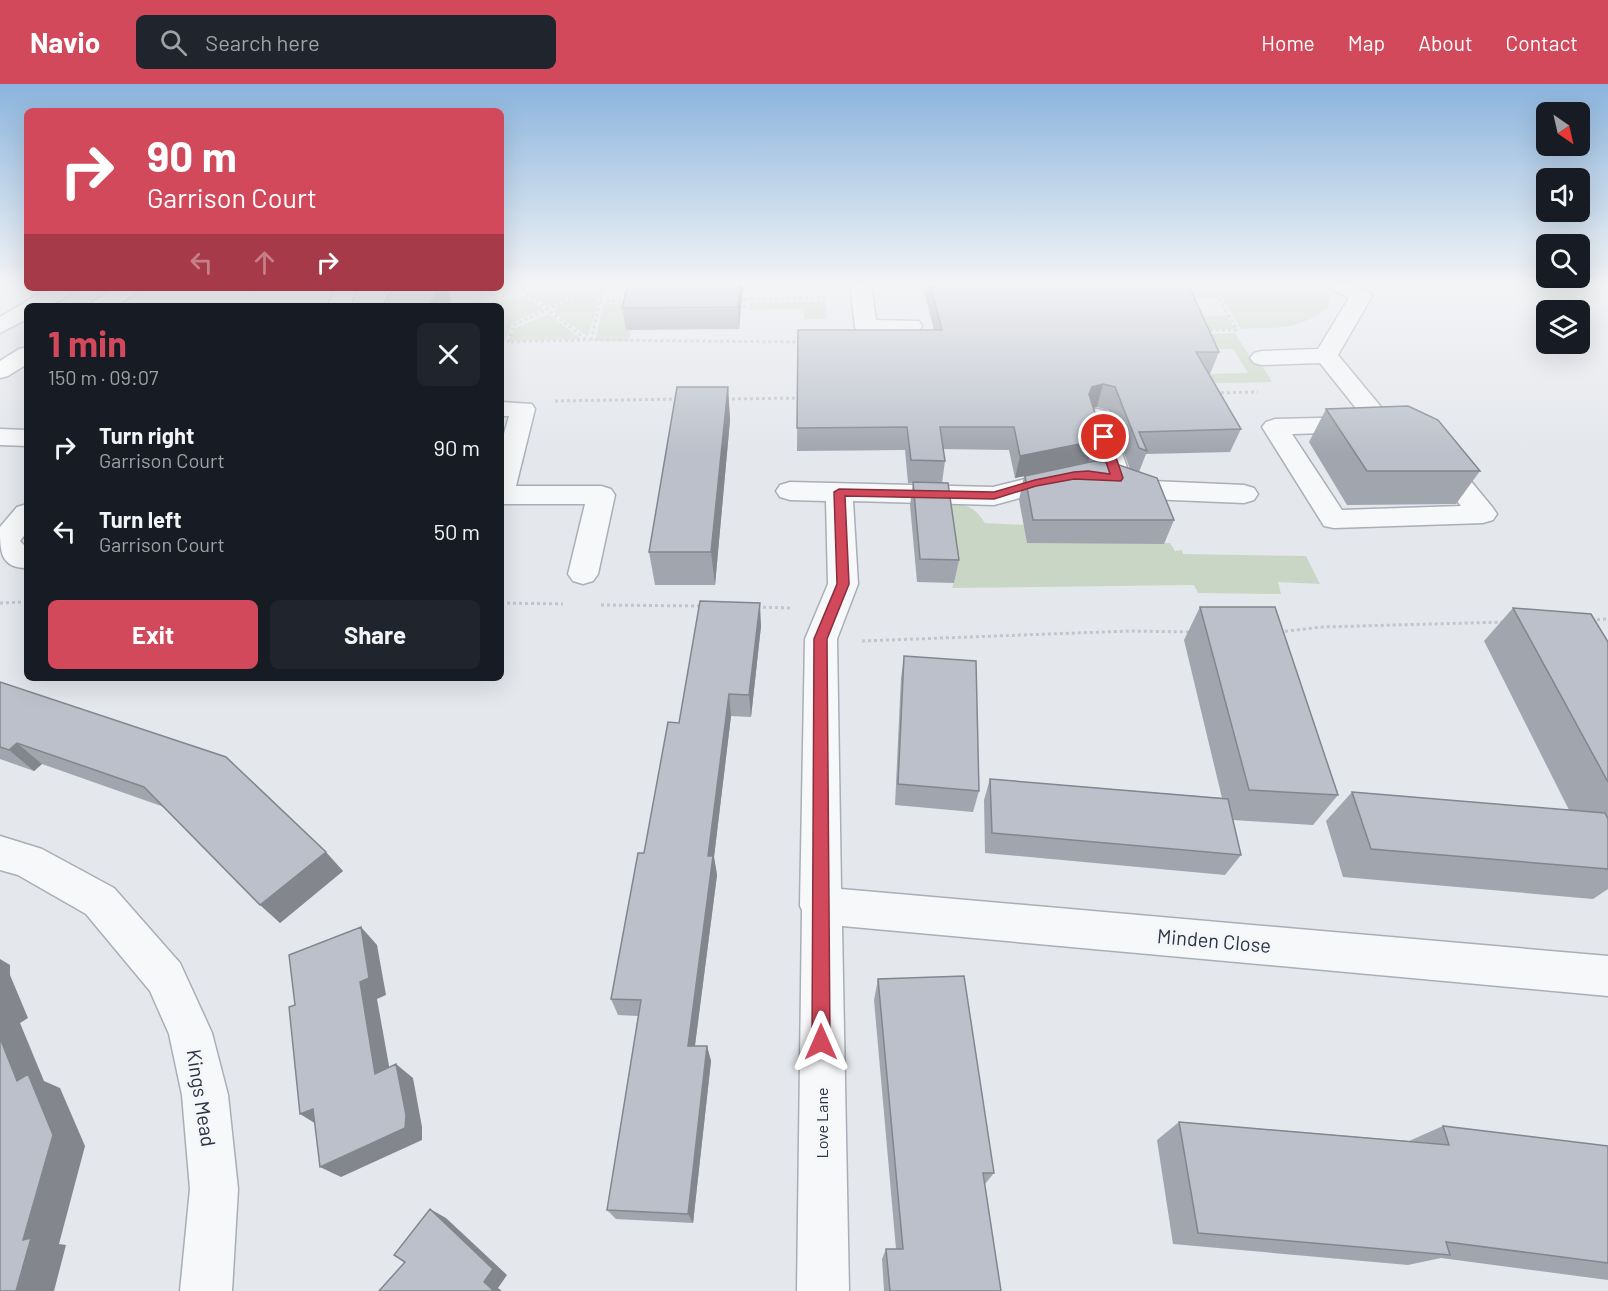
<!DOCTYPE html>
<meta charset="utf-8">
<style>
body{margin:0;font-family:Barlow,sans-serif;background:#20242c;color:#f1f3f6;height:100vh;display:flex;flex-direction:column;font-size:22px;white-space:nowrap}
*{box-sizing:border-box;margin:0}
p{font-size:20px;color:#9ea1a6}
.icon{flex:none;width:33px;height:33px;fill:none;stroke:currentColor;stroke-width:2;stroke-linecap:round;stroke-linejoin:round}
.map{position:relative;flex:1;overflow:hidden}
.panel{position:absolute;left:24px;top:219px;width:480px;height:378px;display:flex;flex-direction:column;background:#171b24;border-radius:9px;box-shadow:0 6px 24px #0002}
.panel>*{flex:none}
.hud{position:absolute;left:24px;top:24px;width:480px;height:183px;border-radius:9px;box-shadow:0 6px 24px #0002;background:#d1495b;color:#fff;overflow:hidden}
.needle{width:39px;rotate:146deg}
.tools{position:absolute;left:1536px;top:18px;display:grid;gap:12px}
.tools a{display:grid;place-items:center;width:54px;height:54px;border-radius:9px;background:#171b24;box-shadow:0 6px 24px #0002;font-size:30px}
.pin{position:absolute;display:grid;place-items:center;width:51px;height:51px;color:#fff;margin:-26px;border:3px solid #fff;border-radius:50%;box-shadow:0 2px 6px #0007}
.me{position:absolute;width:66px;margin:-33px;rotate:0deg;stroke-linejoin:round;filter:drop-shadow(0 0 4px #0008)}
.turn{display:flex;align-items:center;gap:21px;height:126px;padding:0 24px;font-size:27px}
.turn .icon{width:78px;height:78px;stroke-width:2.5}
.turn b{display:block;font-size:42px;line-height:51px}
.lanes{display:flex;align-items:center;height:57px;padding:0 24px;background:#0003;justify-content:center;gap:30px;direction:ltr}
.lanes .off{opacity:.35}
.round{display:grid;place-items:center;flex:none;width:63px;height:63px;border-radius:9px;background:#20242c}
.summary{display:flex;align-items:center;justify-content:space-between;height:102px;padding:0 24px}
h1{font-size:36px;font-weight:700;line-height:45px;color:#d1495b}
.action{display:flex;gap:12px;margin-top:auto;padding:12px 24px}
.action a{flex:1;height:69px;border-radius:9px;background:#d1495b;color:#fff;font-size:24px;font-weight:700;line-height:69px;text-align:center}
.action a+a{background:#20242c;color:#f1f3f6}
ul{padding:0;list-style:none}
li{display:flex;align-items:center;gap:18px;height:84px;padding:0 24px}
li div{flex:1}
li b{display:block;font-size:22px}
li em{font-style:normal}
header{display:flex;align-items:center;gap:36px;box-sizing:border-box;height:84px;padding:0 30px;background:#d1495b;color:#fff}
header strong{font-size:28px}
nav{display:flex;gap:33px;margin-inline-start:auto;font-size:21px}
.search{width:420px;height:54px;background:#20242c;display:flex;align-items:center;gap:15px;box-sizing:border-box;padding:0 21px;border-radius:9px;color:#9ea1a6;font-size:22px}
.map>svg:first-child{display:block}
</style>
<header>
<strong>Navio</strong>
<div class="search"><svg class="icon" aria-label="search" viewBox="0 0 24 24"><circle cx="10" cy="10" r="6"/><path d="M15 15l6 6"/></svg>Search here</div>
<nav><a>Home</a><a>Map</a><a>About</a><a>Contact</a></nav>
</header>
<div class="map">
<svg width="1608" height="1207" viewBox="0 0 1608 1207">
<rect width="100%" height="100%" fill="#e4e7ec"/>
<path fill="#c9d6c5" d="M 535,200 L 593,200 L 548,223 L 526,208 L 532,208 Z
M 603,200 L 588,253 L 555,229 L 555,223 Z
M 1195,200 L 1211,200 L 1219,214 L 1188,215 L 1181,202 L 1196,202 Z
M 1214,200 L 1309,200 L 1330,213 L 1328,224 C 1296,247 1278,243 1241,245 Z
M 523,211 L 543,225 L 512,239 L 505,257 L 501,257 L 501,222 L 469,222 L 471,217 L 520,216 Z
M 825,217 L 827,235 L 804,235 L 803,225 L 749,226 L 750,219 Z
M 604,220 L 646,220 L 626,246 L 631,246 L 629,257 L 595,257 Z
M 549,230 L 581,255 L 509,257 L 515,244 Z
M 1197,232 L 1226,232 L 1235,245 L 1130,247 Z
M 1235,249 L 1254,279 L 1261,280 L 1272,298 L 1096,301 L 1109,292 L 1248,289 L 1233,265 L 1217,265 L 1208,250 Z
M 942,420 C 964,421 972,419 985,439 L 1024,441 L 1027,459 L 1170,459 L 1175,467 L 1182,466 L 1183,470 L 1306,472 L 1320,500 L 1278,498 L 1281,510 L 1198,509 L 1194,501 L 952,504 L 954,498 Z"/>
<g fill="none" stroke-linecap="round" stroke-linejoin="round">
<g stroke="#a9aeb7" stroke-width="3">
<path id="minor" d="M 850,200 L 871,200 L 876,236 L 919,237 L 922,242 L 919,247 C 901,251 876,252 858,248 L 855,243 Z
M 1327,200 C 1342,200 1362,197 1372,212 L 1338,271 L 1391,335 L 1436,355 L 1493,424 L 1497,430 L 1493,436 L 1483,439 L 1334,444 L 1324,442 L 1262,343 L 1266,338 L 1275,335 L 1363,333 L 1320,279 L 1262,281 L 1254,279 L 1250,274 L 1254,269 L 1262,267 L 1318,265 L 1349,214 L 1330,204 ZM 1372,344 L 1418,367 L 1461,422 L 1342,426 L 1292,350 L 1362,348 Z
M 49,204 L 75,204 C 63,220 45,222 27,222 L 27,235 L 0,249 L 0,233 Z
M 335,204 L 357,204 L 350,222 L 328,222 Z
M 501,318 L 532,320 L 535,325 L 516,402 L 601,402 L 611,405 L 615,411 L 598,490 L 593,497 L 583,500 L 573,497 L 568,490 L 585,420 L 501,420 L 501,360 L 509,332 L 501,332 Z
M 1097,325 L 1106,327 L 1109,332 L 1129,389 L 1152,397 L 1244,401 L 1254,404 L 1258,410 L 1254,416 L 1244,419 L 1149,415 L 1108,400 L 1104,394 L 1085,332 L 1088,327 Z
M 0,345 L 27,346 L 27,362 L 0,361 Z
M 1065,385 L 1074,387 L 1078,393 L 1074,399 L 994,421 L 853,417 L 858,500 L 837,555 L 841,805 L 1608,872 L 1608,912 L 842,842 L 849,1207 L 797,1207 L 802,826 L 800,822 L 805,555 L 828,500 L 826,417 L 790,416 L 780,413 L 776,407 L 780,401 L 790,398 L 993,403 Z
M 27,420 L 27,448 L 20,457 L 27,464 L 27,484 C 0,484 0,467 0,443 L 17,423 Z
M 0,752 L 42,765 L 114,804 L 180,879 L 212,949 L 228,1011 L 238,1105 L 232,1207 L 180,1207 L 190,1105 L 182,1011 L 169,950 L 150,907 L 86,830 L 18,791 L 0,786 Z"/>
</g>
<g stroke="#a3abb8" stroke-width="3">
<path id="major" d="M 116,204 L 142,204 L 117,222 L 91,222 L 94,217 Z
M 27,263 L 27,280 L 8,292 L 0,294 L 0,277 L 19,265 Z"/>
</g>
<path stroke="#c2c5cb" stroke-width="3" stroke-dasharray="3 3" stroke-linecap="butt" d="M 527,200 L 523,207 L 587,256 L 801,258
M 739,215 L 828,214
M 744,215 L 744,226
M 600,217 L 627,217
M 1204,246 L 1237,246 L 1210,200
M 586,256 L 508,258 L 514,241 L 600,200
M 591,256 L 604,200
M 1215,309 L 1258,308
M 726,315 L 802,314
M 555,317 L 679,315
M 0,519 L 27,518
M 501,519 L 563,520
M 601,521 L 701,522
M 757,523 L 791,524
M 1591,536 L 1608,535
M 1279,548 L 1322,543 L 1505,538
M 862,557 L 1130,547 L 1191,548"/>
<use href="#minor" fill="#f7f8fa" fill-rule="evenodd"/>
<use href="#major" fill="#fff" fill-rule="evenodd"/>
</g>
<path fill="#a1a5ae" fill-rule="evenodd" d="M 625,200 L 743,200 L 739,245 L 626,246 L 622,224 L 626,206 Z
M 922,200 L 1188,200 L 1219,268 L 1210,290 L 1209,290 L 1241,345 L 1230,368 L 1146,370 L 1139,388 L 1174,436 L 1164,460 L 1027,459 L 1019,416 L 1024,392 L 1015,394 L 1009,366 L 943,365 L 945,377 L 942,399 L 959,476 L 954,499 L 917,498 L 910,421 L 913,399 L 908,399 L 905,366 L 797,367 L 798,246 L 934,246 ZM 1097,323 L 1108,326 L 1130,385 L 1098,378 L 1104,358 L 1093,324 Z
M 728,303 L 730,336 L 715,501 L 655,501 L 649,468 Z
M 1326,325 L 1480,387 L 1456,420 L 1347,421 L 1309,358 Z
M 1200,523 L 1338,711 L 1313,741 L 1233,736 L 1241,771 L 1225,791 L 985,769 L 984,716 L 990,695 L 1222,714 L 1184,556 Z
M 1513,524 L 1608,558 L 1608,805 L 1593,815 L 1343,793 L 1326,737 L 1352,708 L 1569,726 L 1484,557 Z
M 761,542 L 751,633 L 731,632 L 714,773 L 717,791 L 695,962 L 707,962 L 711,977 L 693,1139 L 616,1135 L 607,1126 L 638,932 L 618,931 L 611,915 L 644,769 L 679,639 Z
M 904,572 L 979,707 L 973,728 L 895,721 L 901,594 Z
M 0,598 L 343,787 L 280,839 L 164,723 L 42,680 L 34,687 L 0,675 Z
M 878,895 L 994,1089 L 985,1100 L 1001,1207 L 884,1207 L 882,1175 L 886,1165 L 896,1165 L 874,916 Z
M 1179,1038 L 1409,1057 L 1443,1042 L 1608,1062 L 1608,1196 L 1441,1174 L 1408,1181 L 1173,1160 L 1157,1056 Z"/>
<path fill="#83868d" d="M 740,200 L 743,200 L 739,245 L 738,223 Z
M 439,204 L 448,204 L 451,216 L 448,222 L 429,222 Z
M 1103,300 L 1097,323 L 1086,326 L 1089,310 L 1092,303 Z
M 728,303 L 730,336 L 715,501 L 711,468 Z
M 1094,357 L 1088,380 L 1015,394 L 1020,372 Z
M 760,519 L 761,542 L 751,633 L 749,611 Z
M 729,610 L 731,632 L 714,773 L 717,791 L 693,976 L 688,962 L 708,772 Z
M 17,659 L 42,680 L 34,687 L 9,666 Z
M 326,768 L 343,787 L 280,839 L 260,821 Z
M 361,843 L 377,861 L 386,911 L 377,915 L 393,1004 L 375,990 L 360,898 Z
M 0,875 L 10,881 L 10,891 L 28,934 L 20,939 L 44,997 L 60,1004 L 85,1062 L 59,1160 L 66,1161 L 54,1207 L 16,1207 L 23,1156 L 17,997 L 0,954 Z
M 707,962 L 711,977 L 693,1139 L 688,1130 Z
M 396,980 L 413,994 L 422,1043 L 422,1056 L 341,1093 L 320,1083 Z
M 313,1025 L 321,1043 L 300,1030 Z
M 430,1125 L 446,1134 L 507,1191 L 498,1204 L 502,1207 L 494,1207 L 484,1198 Z"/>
<path fill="#bbc0ca" stroke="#83868d" stroke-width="1.5" d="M 628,200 L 740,200 L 738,223 L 622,224 Z
M 930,200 L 1188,200 L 1219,268 L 1196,268 L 1241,345 L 1139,348 L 1147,367 L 1139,364 L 1115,303 L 1103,300 L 1092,303 L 1089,310 L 1104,358 L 1094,357 L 1020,372 L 1014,343 L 940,343 L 945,377 L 911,376 L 907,343 L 797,344 L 798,246 L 942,246 Z
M 393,204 L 439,204 L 429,222 L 382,222 Z
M 677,303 L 728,303 L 711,468 L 649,468 Z
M 1408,322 L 1438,336 L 1480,387 L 1367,387 L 1326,325 Z
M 1095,377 L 1119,381 L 1157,394 L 1174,436 L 1033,436 L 1025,392 Z
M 913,398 L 948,399 L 959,476 L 920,475 Z
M 700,517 L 760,519 L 749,611 L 729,610 L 708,772 L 713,772 L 688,962 L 707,962 L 688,1130 L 607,1126 L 641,916 L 611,915 L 638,769 L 644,769 L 668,638 L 679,639 Z
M 1200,523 L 1275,523 L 1338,711 L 1249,706 Z
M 1513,524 L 1591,530 L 1608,558 L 1608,698 Z
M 904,572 L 976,577 L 979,707 L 898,700 Z
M 0,598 L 226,673 L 326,768 L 260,821 L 144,703 L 17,659 L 9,666 L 0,663 Z
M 990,695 L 1228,715 L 1241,771 L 992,749 Z
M 1352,708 L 1605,729 L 1608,735 L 1608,785 L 1371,765 Z
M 361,843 L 369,894 L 360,898 L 375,990 L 396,980 L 406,1031 L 405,1044 L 320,1083 L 313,1025 L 300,1030 L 289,923 L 295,921 L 289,871 Z
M 964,892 L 994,1089 L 983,1089 L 1001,1207 L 890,1207 L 886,1165 L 903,1165 L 878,895 Z
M 0,954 L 17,997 L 28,990 L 53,1051 L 23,1156 L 31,1154 L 16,1207 L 0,1207 Z
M 1179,1038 L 1449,1061 L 1443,1042 L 1608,1062 L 1608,1179 L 1446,1158 L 1450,1171 L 1198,1149 Z
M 430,1125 L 493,1185 L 484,1198 L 494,1207 L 379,1207 L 405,1178 L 394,1171 Z"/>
<linearGradient id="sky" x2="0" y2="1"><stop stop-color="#8bb4dd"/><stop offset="0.54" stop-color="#f3f4f6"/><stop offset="1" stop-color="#f3f4f6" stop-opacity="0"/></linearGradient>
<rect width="1608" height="369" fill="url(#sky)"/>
<path fill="#d1495b" stroke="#882f3b" stroke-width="1.5" d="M 1104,350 L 1109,353 L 1123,394 L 1121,397 L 1074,395 L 1036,402 L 994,415 L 845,412 L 849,500 L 827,555 L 830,958 L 828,964 L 821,967 L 815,964 L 812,958 L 814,555 L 837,500 L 834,408 L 839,405 L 994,408 L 1035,396 L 1074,388 L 1088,387 L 1110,390 L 1098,353 Z"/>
<g text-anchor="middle" stroke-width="6" stroke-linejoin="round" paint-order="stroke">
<g font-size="16" fill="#2b3445" stroke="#f4f6f9">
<text transform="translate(822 1039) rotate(-90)" y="6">Love Lane</text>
</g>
<g font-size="20" fill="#2b3445" stroke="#f4f6f9">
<text transform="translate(1214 857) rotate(5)" y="7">Minden Close</text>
<text transform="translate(201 1014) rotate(81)" y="7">Kings Mead</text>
</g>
</g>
</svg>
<div class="tools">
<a><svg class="needle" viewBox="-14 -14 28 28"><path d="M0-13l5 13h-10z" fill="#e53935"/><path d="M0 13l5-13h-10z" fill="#9ea1a6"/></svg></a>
<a><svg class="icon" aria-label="sound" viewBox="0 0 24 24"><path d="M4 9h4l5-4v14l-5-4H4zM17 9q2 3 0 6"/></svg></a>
<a><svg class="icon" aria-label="search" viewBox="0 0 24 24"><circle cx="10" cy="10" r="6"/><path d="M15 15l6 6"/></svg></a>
<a><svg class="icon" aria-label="layers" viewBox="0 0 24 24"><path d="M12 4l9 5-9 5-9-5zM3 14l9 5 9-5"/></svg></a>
</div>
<div class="pin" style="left:1104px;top:353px;background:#d93025"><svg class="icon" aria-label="arrive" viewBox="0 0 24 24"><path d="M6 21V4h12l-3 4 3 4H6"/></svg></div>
<svg class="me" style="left:821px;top:958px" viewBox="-20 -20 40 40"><path d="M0-17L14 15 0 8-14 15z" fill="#d1495b" stroke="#fff" stroke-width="4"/></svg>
<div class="hud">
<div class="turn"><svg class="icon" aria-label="right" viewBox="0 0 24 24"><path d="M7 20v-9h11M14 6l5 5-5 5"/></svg><div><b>90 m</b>Garrison Court</div></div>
<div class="lanes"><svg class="icon off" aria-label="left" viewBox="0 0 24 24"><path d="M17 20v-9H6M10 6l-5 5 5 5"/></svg><svg class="icon off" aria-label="ahead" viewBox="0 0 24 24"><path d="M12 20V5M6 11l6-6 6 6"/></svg><svg class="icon" aria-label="right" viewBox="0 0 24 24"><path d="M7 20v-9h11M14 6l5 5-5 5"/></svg></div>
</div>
<section class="panel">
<div class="summary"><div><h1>1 min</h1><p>150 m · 09:07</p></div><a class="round"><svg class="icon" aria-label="close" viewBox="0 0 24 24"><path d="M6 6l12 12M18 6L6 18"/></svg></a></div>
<ul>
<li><svg class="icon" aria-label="right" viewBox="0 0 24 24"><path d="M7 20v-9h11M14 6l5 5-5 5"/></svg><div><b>Turn right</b><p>Garrison Court</p></div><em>90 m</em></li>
<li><svg class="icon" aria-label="left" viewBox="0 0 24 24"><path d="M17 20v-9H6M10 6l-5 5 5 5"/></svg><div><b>Turn left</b><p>Garrison Court</p></div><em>50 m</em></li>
</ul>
<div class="action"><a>Exit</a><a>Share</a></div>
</section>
</div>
